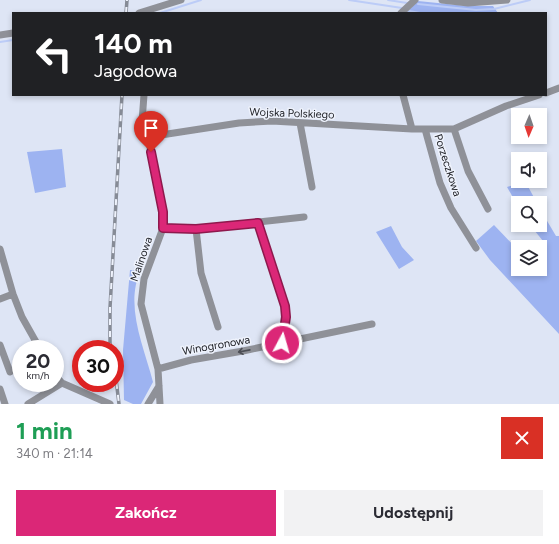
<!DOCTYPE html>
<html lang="pl">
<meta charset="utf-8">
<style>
body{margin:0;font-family:Figtree,sans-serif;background:#f2f2f3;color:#2b2b33;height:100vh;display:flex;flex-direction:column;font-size:15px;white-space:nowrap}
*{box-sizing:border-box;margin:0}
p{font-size:13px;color:#7c7c81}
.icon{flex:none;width:22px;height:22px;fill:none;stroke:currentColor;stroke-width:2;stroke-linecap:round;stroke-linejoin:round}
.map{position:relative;height:404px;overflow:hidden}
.details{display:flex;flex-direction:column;background:#fff;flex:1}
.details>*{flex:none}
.hud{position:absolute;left:12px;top:12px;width:535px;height:84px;border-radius:0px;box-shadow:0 2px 6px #0003;background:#202124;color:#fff;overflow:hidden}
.needle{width:26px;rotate:182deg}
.controls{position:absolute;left:511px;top:108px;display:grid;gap:8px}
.controls a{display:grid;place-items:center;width:36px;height:36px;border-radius:0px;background:#fff;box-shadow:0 2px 6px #0003;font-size:20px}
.speed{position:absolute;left:12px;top:340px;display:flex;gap:8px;font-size:20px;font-weight:700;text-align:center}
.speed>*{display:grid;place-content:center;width:52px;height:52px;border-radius:50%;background:#fff;box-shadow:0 2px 6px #0003;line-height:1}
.speed small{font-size:10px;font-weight:400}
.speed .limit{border:6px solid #d22;background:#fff;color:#111}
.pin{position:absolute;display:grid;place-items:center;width:34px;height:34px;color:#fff;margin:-41px -17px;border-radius:50% 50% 50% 0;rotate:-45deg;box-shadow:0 0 4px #0007}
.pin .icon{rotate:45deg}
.me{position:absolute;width:44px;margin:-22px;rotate:6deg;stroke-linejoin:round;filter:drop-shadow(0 0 3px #0008)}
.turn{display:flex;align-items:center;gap:14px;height:84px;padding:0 16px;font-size:18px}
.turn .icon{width:52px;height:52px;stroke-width:2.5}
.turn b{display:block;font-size:28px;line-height:34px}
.round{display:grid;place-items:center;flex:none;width:42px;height:42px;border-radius:0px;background:#f2f2f3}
.headline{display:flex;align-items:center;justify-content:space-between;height:68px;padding:0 16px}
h1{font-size:24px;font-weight:700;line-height:30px;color:#1e9e55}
.primary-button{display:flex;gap:8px;margin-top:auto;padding:8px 16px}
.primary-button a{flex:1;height:46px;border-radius:0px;background:#db2777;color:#fff;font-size:16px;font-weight:700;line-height:46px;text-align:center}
.primary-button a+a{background:#f2f2f3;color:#2b2b33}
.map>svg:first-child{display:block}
</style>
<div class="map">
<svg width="559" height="404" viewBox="0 0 559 404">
<rect width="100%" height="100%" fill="#dee5f5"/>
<path fill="#9db3f1" d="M 418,1 L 467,6 L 493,6 L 498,13 L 406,13 Z
M 62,149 L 66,187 L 35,193 L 27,152 Z
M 525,181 L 537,203 L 518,203 L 518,206 L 507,187 Z
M 540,209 L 556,236 L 559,236 L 559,334 L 490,260 L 476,241 L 494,225 L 518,250 L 518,269 L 540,269 L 540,247 L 536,247 L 543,241 L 530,225 L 540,225 Z
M 391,226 L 402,247 L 414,260 L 399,269 L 376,232 Z
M 130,270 L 141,270 C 124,305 144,347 153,382 L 141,404 L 133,404 L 124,400 L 123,350 Z"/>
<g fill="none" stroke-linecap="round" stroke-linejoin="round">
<path stroke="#bcccf7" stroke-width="2" d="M 349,0 L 402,8
M 388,0 L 407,3
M 418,4 L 476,10 L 494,9 L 530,0
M 409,11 L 420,13
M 160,13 L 201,0
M 0,42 L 13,40"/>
<path stroke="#8f9198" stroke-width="7" d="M 442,0 L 468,3 L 507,0
M 139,13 L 181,0
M 401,13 L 415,0
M 0,35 L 13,33
M 546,93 L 559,88
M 144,95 L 141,135 L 148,137 L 163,212 L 163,228 L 144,279 L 141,304 L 158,369 L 160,404
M 403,95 L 412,129
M 300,123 L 312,187
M 425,129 L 440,183 L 451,208 L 476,248
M 454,129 L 468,171 L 488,209
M 148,137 L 239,123 L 272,121 L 412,129 L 454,129 L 506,106 L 539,95
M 258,223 L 285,306 L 286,317 L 282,343
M 163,228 L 196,229 L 304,217
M 196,229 L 201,273 L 218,327
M 0,249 L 13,294 L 22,317 L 40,349
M 0,299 L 13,294
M 0,345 L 10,372
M 158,369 L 191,360 L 243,351 L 372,324
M 55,375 L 62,383 L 110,404
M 0,389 L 5,404
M 28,404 L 62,383
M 148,404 L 159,386"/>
<g stroke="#868b96" stroke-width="3.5">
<path id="rail" d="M 126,13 L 127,0
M 110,349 L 110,308 L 122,95
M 115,371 L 119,404"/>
</g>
<use href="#rail" stroke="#eef2fc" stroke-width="2" stroke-dasharray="6" stroke-linecap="butt"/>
</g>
<defs><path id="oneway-shaft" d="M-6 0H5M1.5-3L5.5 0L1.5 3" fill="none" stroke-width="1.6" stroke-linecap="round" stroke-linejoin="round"/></defs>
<use stroke="#4c4e55" href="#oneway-shaft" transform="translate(244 351) rotate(169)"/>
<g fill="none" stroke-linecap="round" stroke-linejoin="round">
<g stroke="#8e194d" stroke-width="10">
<path id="route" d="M 151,152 L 163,212 L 163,228 L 196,229 L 258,223 L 285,306 L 286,317 L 282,343"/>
</g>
<use href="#route" stroke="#db2777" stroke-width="7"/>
</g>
<g text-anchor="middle" stroke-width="3" stroke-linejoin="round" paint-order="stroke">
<g font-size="11" fill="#202228" stroke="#eef2fc">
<text transform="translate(292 113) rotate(2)" y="4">Wojska Polskiego</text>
<text transform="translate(448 165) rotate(72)" y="4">Porzeczkowa</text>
<text transform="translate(141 259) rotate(-71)" y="4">Malinowa</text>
<text transform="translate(216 345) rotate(-10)" y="4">Winogronowa</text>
</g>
</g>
</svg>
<div class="controls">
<a><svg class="needle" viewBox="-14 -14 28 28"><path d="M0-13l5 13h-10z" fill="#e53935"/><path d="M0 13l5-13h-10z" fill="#7c7c81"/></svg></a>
<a><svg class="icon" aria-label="sound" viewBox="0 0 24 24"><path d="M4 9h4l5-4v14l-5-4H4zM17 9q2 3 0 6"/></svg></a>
<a><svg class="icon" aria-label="search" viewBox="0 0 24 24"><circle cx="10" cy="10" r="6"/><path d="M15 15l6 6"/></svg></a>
<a><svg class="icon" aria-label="layers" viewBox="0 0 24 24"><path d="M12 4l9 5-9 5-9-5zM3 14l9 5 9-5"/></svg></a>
</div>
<div class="speed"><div>20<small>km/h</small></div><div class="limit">30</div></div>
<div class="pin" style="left:151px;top:152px;background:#d93025"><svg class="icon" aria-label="arrive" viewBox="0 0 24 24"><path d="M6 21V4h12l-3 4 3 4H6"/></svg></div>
<svg class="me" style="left:282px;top:343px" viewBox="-20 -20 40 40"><circle r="17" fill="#db2777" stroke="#fff" stroke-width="3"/><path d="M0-11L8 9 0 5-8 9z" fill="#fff"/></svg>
<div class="hud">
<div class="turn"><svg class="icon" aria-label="left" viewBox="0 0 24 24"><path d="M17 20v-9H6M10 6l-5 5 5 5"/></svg><div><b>140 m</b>Jagodowa</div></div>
</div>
</div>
<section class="details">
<div class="headline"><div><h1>1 min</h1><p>340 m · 21:14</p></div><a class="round" style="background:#d93025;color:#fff"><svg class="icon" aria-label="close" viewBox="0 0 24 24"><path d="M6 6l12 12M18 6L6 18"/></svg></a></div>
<div class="primary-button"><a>Zakończ</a><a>Udostępnij</a></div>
</section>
